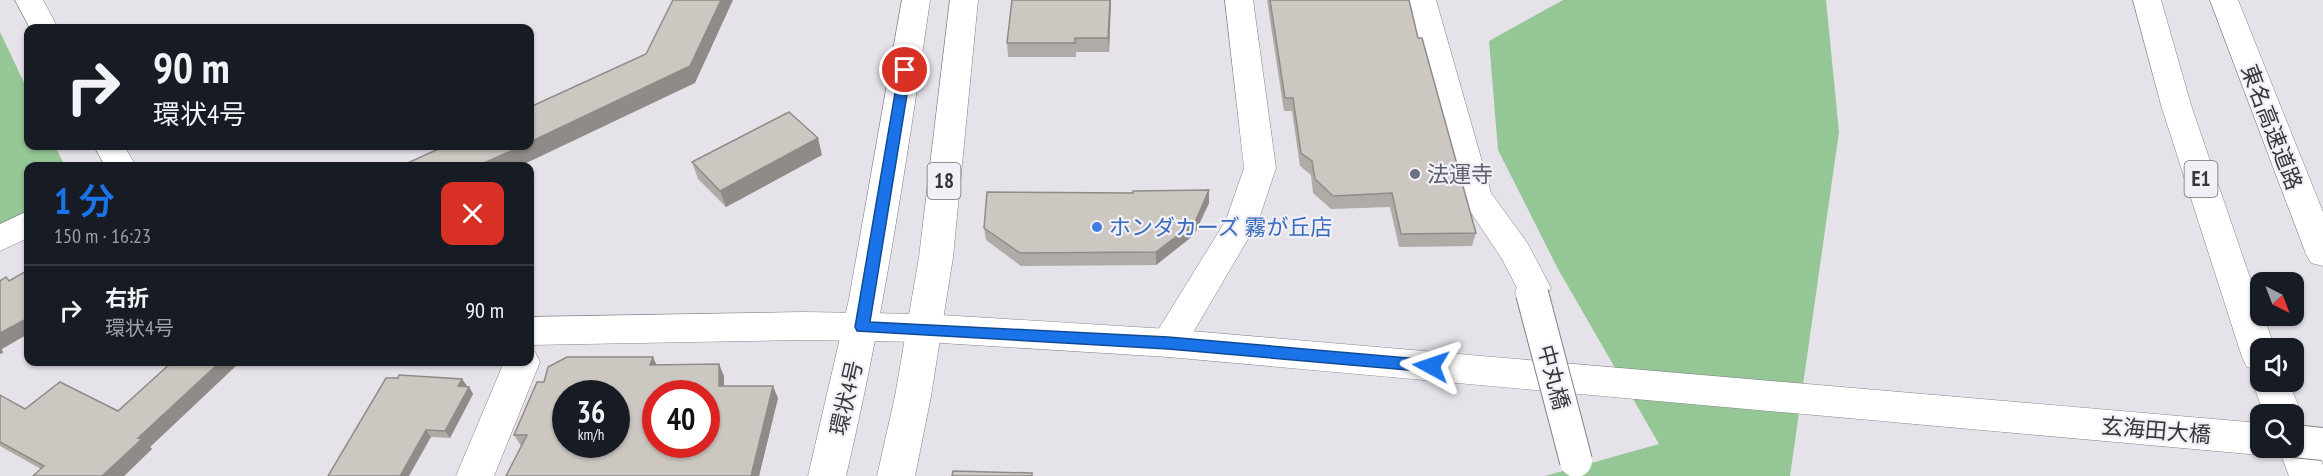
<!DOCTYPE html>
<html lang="ja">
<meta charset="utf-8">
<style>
body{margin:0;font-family:"PT Sans Narrow","Noto Sans JP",sans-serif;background:#20242c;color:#f1f3f6;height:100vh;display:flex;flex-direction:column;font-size:22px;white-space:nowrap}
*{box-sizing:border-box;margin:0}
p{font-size:20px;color:#9ea1a6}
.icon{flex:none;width:33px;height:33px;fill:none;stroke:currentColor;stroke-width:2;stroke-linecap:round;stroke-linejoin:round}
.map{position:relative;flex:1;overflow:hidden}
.sheet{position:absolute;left:24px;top:162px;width:510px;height:204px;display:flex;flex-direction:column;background:#171b24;border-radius:12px;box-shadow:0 2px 4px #0004}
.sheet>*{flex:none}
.hud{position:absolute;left:24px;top:24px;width:510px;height:126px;border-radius:12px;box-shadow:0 2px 4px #0004;background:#171b24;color:#f1f3f6;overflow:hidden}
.needle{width:39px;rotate:138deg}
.buttons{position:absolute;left:2250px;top:272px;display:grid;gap:12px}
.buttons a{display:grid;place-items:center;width:54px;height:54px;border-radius:12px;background:#171b24;box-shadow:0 2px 4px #0004;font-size:30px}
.speed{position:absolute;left:552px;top:380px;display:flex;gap:12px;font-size:30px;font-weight:700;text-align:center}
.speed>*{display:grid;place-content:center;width:78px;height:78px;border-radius:50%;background:#171b24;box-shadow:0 2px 4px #0004;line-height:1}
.speed small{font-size:15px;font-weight:400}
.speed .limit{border:9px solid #d22;background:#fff;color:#111}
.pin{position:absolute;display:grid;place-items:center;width:51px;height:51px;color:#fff;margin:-26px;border:3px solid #fff;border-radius:50%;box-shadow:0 2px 6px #0007}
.me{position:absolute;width:66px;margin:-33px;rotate:275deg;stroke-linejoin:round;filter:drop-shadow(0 0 4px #0008)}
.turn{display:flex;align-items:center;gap:21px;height:126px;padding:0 30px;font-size:27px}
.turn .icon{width:78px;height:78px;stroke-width:2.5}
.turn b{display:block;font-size:42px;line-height:51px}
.round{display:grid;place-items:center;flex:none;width:63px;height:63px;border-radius:12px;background:#20242c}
.headline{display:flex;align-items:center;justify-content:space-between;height:102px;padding:0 30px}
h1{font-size:36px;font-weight:600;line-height:45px;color:#1a73e8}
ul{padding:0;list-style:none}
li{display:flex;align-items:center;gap:18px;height:90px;padding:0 30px;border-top:2px solid #363941}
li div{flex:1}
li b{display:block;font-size:22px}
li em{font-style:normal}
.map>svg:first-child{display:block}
</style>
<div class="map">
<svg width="2323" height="476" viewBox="0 0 2323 476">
<rect width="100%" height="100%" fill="#e5e2e9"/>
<path fill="#94c795" d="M 1563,0 L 1826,0 L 1839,132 L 1790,476 L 1545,476 L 1659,444 L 1558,269 L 1498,150 L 1489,41 Z
M 0,32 L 28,91 L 28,146 L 55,146 L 65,166 L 28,166 L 28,210 L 0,226 Z"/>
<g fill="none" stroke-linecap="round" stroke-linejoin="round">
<g stroke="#848187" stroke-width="1">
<path id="street" d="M 1225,0 L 1253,0 L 1276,168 L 1258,222 L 1181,353 L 1168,357 L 1155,353 L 1150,343 L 1226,220 L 1244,168 Z
M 1408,0 L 1436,0 L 1491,193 L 1528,244 L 1551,288 L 1544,302 L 1532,306 L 1520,302 L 1515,293 L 1517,288 L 1502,259 L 1460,196 Z
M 28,211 L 28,238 L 0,251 L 0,224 Z
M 530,350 L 535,352 L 540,362 L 494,476 L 456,476 L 504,362 L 530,362 Z"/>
</g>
<g stroke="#848187" stroke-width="1">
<path id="secondary" d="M 15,0 L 43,0 L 58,28 L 30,28 Z
M 94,146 L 124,146 L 136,166 L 105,166 Z
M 803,312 L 925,314 L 1168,329 L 2260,423 L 2260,447 L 2275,447 L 2273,450 L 2260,455 L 1168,357 L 925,342 L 803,340 L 530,345 L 530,317 Z"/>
</g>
<g stroke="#848187" stroke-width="1">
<path id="primary" d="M 902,0 L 930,0 C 907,160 883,319 846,476 L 808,476 L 849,299 Z
M 950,0 L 978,0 L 953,257 L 931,396 L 915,476 L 877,476 L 895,396 L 919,257 Z"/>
</g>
<g stroke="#848187" stroke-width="1">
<path id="highway" d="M 2133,0 L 2161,0 L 2191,105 L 2260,307 L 2260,315 L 2263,315 L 2275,348 L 2260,348 L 2260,381 L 2288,381 L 2302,414 L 2296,425 L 2307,429 L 2323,465 L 2323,476 L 2289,476 L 2278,447 L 2294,447 L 2294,414 L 2264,414 L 2252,381 L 2258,370 L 2247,367 L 2242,357 L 2161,105 Z
M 2210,0 L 2238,0 L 2323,212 L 2323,266 L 2311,263 L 2306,254 Z"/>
</g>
<use href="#street" fill="#fff" fill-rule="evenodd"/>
<use href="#secondary" fill="#fff" fill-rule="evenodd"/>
<use href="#primary" fill="#fff" fill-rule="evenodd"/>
<use href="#highway" fill="#fff" fill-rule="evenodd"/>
<g stroke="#848187" stroke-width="34" stroke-linecap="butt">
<path id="street-bridge" d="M 1532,293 L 1576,461"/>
</g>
<g stroke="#848187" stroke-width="34" stroke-linecap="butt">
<path id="secondary-bridge" d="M 2294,441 L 2323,444"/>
</g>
<use href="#street-bridge" stroke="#fff" stroke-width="32"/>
<use href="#secondary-bridge" stroke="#fff" stroke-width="32"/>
</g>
<path fill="#b0aba7" d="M 1111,0 L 1109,52 L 1076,52 L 1076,57 L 1008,57 L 1007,43 Z
M 1267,0 L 1409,0 L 1418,38 L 1476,233 L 1472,246 L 1399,247 L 1390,207 L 1331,209 L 1313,193 L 1311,175 L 1300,166 L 1292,111 L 1284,111 Z
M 822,155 L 726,207 L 698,179 L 692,162 Z
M 1209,203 L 1194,235 L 1156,265 L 1021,266 L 986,240 L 984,228 Z
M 172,362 L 240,362 L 150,447 L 152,449 L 124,476 L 33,476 L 41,469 L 0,446 L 0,395 L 25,409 L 118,411 Z
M 656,365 L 724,376 L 724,386 L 778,398 L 759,476 L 506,476 L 521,446 L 514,435 L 544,382 Z
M 462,379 L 467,386 L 467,387 L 469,387 L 473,394 L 450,438 L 431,437 L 328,476 Z"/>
<path fill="#908b88" d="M 721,0 L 733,0 L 695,83 L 520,166 L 477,166 L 522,146 L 530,146 L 530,142 Z
M 1110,0 L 1111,0 L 1109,52 L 1108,38 Z
M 818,138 L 822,155 L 726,207 L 720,191 Z
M 1209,190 L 1209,203 L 1194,235 L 1156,265 L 1156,252 Z
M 28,318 L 28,334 L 2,349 L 3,353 L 0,354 L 0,333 Z
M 653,357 L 658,368 L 650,365 Z
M 220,362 L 240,362 L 150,447 L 152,449 L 124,476 L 102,476 L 138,438 Z
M 719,364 L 724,376 L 724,397 L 719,386 Z
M 462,379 L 467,386 L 463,393 L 458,386 Z
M 773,386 L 778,398 L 759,476 L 751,476 Z
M 469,387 L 473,394 L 450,438 L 445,431 Z
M 426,430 L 431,437 L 409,476 L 400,476 Z"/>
<path fill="#cdc7c2" stroke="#908b88" stroke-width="1.5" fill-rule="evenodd" d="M 673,0 L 721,0 L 690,66 L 530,142 L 530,107 L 646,54 Z
M 1012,0 L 1110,0 L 1108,38 L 1075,38 L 1075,43 L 1007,43 Z
M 1270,0 L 1409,0 L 1418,38 L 1422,38 L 1476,233 L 1401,234 L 1392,193 L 1333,196 L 1315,179 L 1312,161 L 1301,153 L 1293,98 L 1285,98 Z
M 789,112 L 818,138 L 720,191 L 692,162 Z
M 445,146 L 522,146 L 477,166 L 401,166 Z
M 1209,190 L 1195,222 L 1156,252 L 1020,253 L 984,228 L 987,192 L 1133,193 L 1133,191 Z
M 28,270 L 28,318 L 0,333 L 0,281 L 6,277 L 9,281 Z
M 567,357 L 653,357 L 650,365 L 719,364 L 719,386 L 773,386 L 751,476 L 506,476 L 527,435 L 514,435 L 537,382 L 544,382 L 548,367 ZM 566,393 L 616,393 L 616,444 L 566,444 ZM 656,393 L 706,393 L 706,444 L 656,444 Z
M 172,362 L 220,362 L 138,438 L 142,439 L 102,476 L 33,476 L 44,466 L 0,442 L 0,395 L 25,409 L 60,382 L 118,411 Z
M 399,375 L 462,379 L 458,386 L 469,387 L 445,431 L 426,430 L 400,476 L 328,476 L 386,378 L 398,378 Z
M 953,471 L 1032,473 L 1032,476 L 952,476 Z"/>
<path fill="#1a73e8" stroke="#114b97" stroke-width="1.5" d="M 905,66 L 911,70 L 870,322 L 1168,337 L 1431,360 L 1436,362 L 1438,366 L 1436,371 L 1431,372 L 1168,349 L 857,331 L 855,327 L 899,70 Z"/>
<circle fill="#6b7280" stroke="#f2eff6" stroke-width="2" cx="1415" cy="174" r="6"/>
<circle fill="#3f7fe0" stroke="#f2eff6" stroke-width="2" cx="1097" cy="227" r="6"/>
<g text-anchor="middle" stroke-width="4.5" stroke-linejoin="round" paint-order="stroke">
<g fill="#f2eff6" stroke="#6f6e71" stroke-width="1.5">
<rect x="2184.5" y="161" width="33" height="36" rx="4.5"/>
<rect x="927.5" y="163" width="33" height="36" rx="4.5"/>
</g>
<g font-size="21" font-weight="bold" fill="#373638">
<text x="2201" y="186">E1</text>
<text x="944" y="188">18</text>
</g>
<g font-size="22" fill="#373638" stroke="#f2eff6">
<text transform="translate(2272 127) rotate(69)" y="8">東名高速道路</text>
<text transform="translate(1554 377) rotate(75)" y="8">中丸橋</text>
<text transform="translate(846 398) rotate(-77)" y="8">環状4号</text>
<text transform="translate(2156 430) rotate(5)" y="8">玄海田大橋</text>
</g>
<g font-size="22" fill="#5b616d" stroke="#f2eff6" text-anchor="start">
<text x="1427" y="182">法運寺</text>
</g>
<g font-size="22" fill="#366cbe" stroke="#f2eff6" text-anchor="start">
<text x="1109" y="235">ホンダカーズ 霧が丘店</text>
</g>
</g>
</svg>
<div class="buttons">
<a><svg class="needle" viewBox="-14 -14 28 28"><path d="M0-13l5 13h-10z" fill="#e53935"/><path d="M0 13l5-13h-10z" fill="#9ea1a6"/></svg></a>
<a><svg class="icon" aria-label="sound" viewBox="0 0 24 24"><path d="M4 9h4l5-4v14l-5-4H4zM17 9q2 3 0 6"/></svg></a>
<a><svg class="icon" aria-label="search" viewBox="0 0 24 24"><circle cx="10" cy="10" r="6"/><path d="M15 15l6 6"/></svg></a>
</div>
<div class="speed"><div>36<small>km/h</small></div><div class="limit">40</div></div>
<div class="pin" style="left:905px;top:70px;background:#d93025"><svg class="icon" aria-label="arrive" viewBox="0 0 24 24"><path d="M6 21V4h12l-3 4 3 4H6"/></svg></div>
<svg class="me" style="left:1431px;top:366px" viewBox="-20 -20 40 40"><path d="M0-17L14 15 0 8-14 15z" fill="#1a73e8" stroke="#fff" stroke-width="4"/></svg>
<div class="hud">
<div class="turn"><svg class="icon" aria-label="right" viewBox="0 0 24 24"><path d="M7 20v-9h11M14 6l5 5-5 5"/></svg><div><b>90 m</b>環状4号</div></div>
</div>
<section class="sheet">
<div class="headline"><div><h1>1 分</h1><p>150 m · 16:23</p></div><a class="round" style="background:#d93025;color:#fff"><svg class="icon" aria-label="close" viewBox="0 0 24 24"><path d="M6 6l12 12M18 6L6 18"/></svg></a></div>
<ul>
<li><svg class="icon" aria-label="right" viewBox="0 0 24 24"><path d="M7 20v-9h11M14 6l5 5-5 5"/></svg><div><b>右折</b><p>環状4号</p></div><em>90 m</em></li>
</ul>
</section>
</div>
